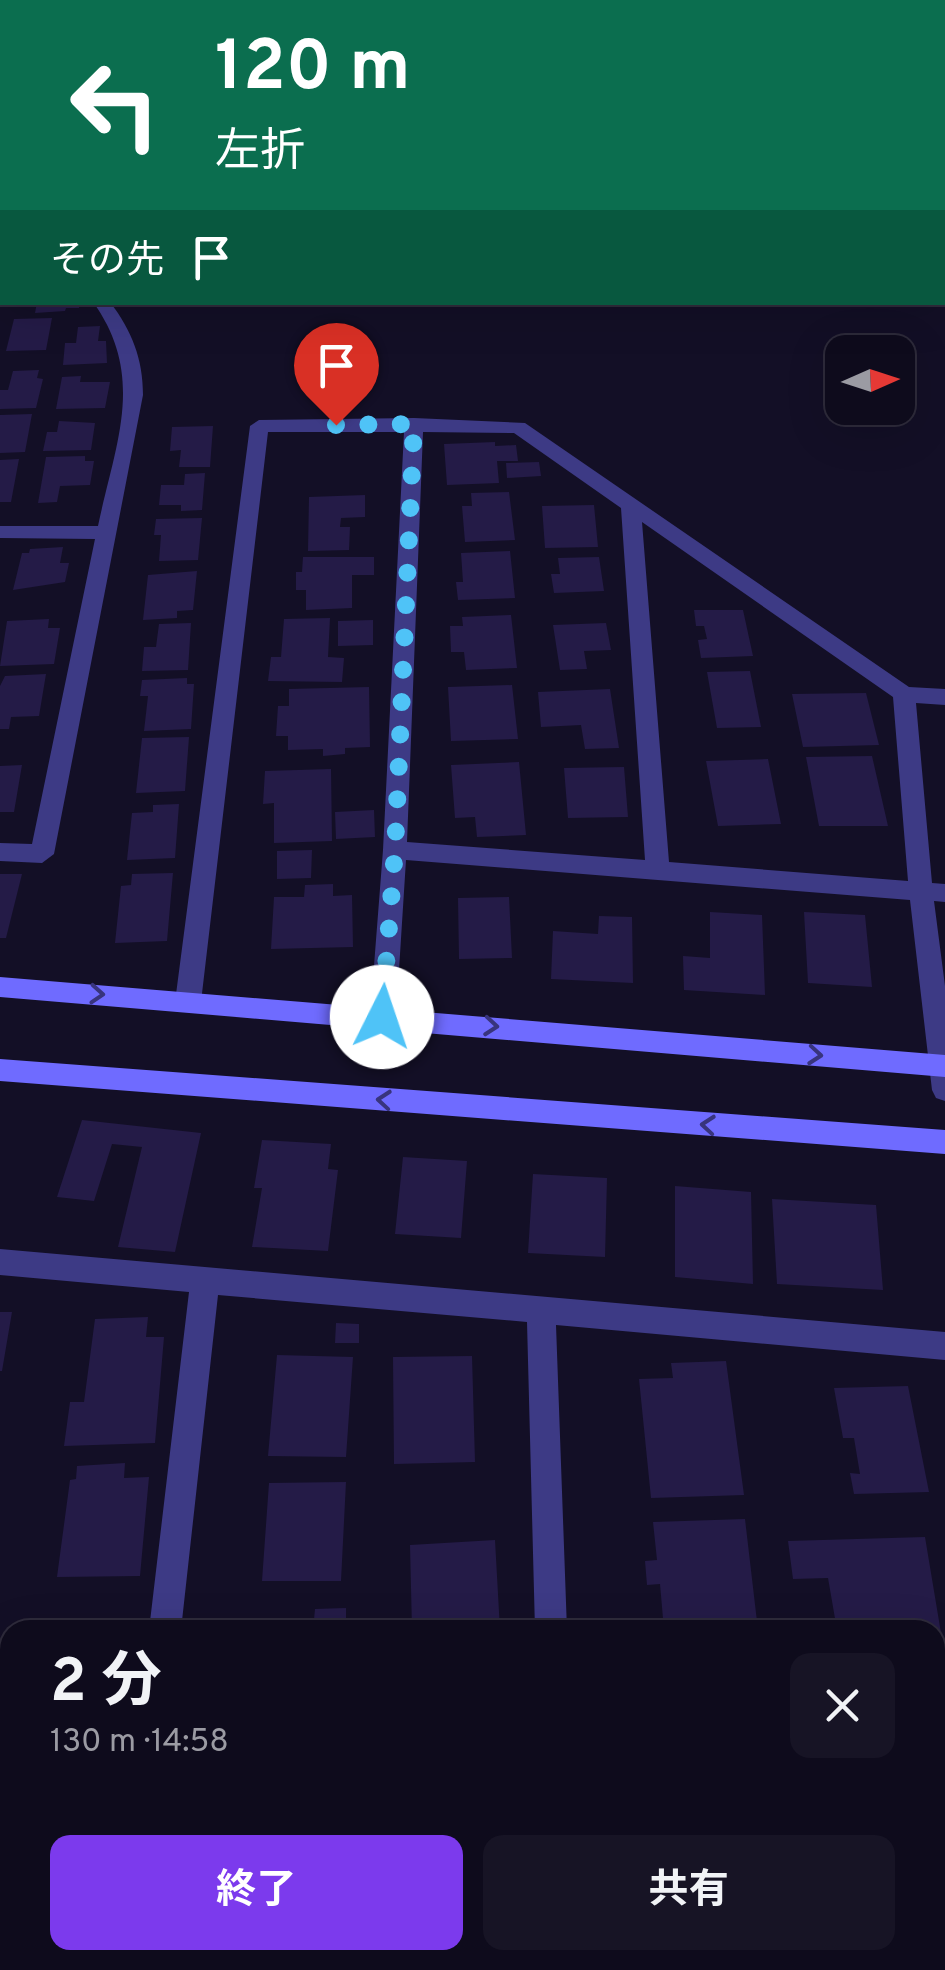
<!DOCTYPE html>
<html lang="ja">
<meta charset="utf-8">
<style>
body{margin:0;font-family:Overpass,"Noto Sans JP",sans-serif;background:#171425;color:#f1f3f6;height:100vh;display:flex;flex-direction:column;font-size:38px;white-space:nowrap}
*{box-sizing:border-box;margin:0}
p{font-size:32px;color:#9b9ba3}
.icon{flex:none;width:55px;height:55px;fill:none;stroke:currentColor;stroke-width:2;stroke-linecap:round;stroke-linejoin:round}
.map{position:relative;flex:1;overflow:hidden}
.details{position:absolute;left:0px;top:1620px;width:945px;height:350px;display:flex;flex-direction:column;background:#0e0b1c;border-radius:30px 30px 0 0;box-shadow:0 10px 40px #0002,0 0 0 2px #2e2b3b}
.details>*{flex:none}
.hud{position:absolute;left:0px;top:0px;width:945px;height:305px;box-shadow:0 10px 40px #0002,0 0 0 2px #2e2b3b;background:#0b6e4f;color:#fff;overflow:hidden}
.needle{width:65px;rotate:87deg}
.controls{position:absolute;left:825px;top:335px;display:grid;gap:20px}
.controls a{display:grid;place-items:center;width:90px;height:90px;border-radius:20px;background:#0e0b1c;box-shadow:0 10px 40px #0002,0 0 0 2px #2e2b3b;font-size:50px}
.pin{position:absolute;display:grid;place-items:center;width:85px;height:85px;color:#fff;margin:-102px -42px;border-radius:50% 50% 50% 0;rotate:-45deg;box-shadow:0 0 10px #0007}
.pin .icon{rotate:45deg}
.me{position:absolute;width:110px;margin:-55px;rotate:4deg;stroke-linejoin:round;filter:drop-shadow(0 0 8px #0008)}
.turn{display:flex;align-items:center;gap:35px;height:210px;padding:0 50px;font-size:45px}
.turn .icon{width:130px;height:130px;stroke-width:2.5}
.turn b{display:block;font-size:70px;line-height:85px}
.then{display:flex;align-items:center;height:95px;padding:0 50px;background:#0003;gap:20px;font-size:38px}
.round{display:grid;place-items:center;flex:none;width:105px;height:105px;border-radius:20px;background:#171425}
.headline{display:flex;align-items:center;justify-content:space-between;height:170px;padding:0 50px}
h1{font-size:60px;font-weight:700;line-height:75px}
.cta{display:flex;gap:20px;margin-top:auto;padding:20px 50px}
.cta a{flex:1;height:115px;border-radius:20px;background:#7c3aed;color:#fff;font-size:40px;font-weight:700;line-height:115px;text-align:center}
.cta a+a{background:#171425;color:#f1f3f6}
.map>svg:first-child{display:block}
</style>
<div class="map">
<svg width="945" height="1970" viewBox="0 0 945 1970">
<rect width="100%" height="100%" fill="#130f26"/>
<path fill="#241b47" d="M 37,302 L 79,302 L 79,308 L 66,308 L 65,311 L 35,313 Z
M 52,318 L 46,350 L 6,351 L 14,319 Z
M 100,326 L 98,341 L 106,341 L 107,363 L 63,365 L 65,343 L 76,343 L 78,327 Z
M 39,370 L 37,378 L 43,379 L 36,408 L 0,409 L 0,390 L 8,390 L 13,371 Z
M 81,376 L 80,382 L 110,382 L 105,408 L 56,409 L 62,377 Z
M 32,414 L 25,452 L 0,453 L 0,415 Z
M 59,421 L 95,423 L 91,450 L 43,451 L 47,432 L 57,432 Z
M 213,426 L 210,467 L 179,467 L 181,450 L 170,451 L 172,427 Z
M 495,442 L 495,446 L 516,445 L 518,461 L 497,461 L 499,483 L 447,485 L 444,444 Z
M 85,456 L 85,461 L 94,461 L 90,485 L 60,486 L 57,502 L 38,503 L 46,457 Z
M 19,459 L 11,502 L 0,502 L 0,460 Z
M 539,462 L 541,476 L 507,478 L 506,463 Z
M 205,473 L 202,510 L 181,511 L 181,505 L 159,505 L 161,485 L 184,485 L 185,474 Z
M 509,492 L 515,540 L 465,542 L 462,506 L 472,506 L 471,493 Z
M 365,495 L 365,517 L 341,518 L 340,527 L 350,527 L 349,550 L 308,551 L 309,497 Z
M 594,505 L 598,547 L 545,548 L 542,506 Z
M 202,518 L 198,560 L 159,561 L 161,535 L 154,535 L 156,519 Z
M 63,547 L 60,563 L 69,563 L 65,582 L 13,590 L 22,553 L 29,553 L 30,549 Z
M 510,551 L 515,598 L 458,600 L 456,582 L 463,582 L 461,553 Z
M 303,557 L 374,557 L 374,575 L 352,575 L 352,608 L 306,610 L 306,590 L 296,590 L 296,572 L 302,572 Z
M 599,557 L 604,591 L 554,593 L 551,574 L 560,574 L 558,558 Z
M 197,571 L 193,610 L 177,611 L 177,618 L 143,620 L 148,575 Z
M 694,610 L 743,610 L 753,656 L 701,658 L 698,640 L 707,639 L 704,626 L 696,626 Z
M 511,615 L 517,668 L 466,670 L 464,652 L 451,652 L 450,626 L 463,626 L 462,617 Z
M 330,618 L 328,657 L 344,658 L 342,682 L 268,681 L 271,657 L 281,657 L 284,619 Z
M 49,619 L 48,628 L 60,628 L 54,664 L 0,666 L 7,621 Z
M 373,620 L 373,645 L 338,646 L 338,621 Z
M 191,623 L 188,670 L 142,671 L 144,647 L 156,647 L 159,624 Z
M 606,623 L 611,650 L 584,651 L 587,669 L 560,670 L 553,625 Z
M 750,671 L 761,727 L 717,728 L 707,672 Z
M 46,674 L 39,716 L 11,717 L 9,729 L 0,729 L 0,686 L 5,676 Z
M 187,678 L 187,684 L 194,684 L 191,729 L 144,731 L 148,696 L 140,696 L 142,680 Z
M 512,685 L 518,739 L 451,741 L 448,687 Z
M 369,687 L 370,747 L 345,748 L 345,754 L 323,756 L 323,749 L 288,750 L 288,736 L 276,736 L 278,706 L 289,706 L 289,689 Z
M 610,689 L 619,748 L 585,749 L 581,725 L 541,727 L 538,692 Z
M 866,693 L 879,745 L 803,747 L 792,694 Z
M 189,737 L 185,791 L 136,793 L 142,738 Z
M 872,756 L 888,826 L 819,826 L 806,757 Z
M 768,759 L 781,824 L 718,826 L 706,761 Z
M 519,762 L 526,835 L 477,837 L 475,817 L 455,818 L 451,765 Z
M 22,765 L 14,812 L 0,812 L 0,766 Z
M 624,767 L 628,817 L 568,818 L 564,768 Z
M 331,769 L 332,841 L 274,843 L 274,803 L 263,804 L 265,771 Z
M 179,804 L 175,858 L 127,860 L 132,813 L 153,812 L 153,805 Z
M 374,810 L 375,837 L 336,839 L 335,812 Z
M 312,850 L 311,878 L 277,879 L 277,851 Z
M 173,873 L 167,941 L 115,943 L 121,886 L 131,885 L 132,874 Z
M 0,874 L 22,874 L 6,938 L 0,938 Z
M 333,884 L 333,896 L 352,895 L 353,947 L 271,949 L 274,897 L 304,897 L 305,885 Z
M 509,897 L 512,958 L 459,959 L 458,898 Z
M 710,912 L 762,915 L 765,995 L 684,990 L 683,956 L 710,958 Z
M 804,912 L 865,915 L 872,987 L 808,983 Z
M 599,916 L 632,917 L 633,983 L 551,979 L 553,931 L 598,934 Z
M 82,1120 L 201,1133 L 175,1252 L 118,1247 L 142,1147 L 112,1144 L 94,1201 L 57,1197 Z
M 262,1140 L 331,1144 L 328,1169 L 338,1170 L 328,1251 L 252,1247 L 262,1188 L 254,1188 Z
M 403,1157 L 467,1161 L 461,1238 L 395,1234 Z
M 533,1174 L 607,1178 L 605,1257 L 528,1253 Z
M 675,1186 L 751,1192 L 753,1284 L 675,1277 Z
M 772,1199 L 876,1205 L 883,1290 L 777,1284 Z
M 0,1312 L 12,1312 L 2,1371 L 0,1371 Z
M 148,1317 L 146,1337 L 164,1337 L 155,1443 L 64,1446 L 70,1402 L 84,1402 L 95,1319 Z
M 336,1323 L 359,1324 L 359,1343 L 335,1343 Z
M 277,1355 L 353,1357 L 346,1457 L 268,1456 Z
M 472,1356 L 475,1462 L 394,1464 L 393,1357 Z
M 726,1361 L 744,1495 L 651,1498 L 639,1379 L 673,1378 L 671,1363 Z
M 908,1386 L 929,1492 L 854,1494 L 850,1473 L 860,1474 L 854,1438 L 843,1438 L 834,1388 Z
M 125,1463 L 124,1478 L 149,1477 L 140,1576 L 57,1577 L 70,1480 L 76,1479 L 77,1466 Z
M 346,1482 L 341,1581 L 262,1581 L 269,1483 Z
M 745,1519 L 758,1630 L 664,1630 L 660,1584 L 647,1585 L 645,1561 L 657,1560 L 653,1522 Z
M 925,1537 L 945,1657 L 935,1658 L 935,1630 L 837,1630 L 828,1578 L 793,1579 L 788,1541 Z
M 495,1540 L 500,1630 L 412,1630 L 410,1545 Z
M 346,1608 L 346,1629 L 313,1630 L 315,1609 Z
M 935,1722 L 945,1722 L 945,1846 L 935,1846 Z
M 10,1723 L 10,1778 L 0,1779 L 0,1724 Z"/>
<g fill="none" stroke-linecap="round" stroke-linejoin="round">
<path fill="#3d3a85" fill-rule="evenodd" d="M 599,0 L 626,0 L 628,2 L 601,2 Z
M 0,39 L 2,39 L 2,47 L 0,47 Z
M 2,250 L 2,266 L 0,267 L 0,251 Z
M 93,302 L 110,302 C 132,331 143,359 143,395 L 54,854 L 42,863 L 0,861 L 0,843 L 32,844 L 95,539 L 0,538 L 0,526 L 98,526 C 115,444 147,377 93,302 Z
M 414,418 L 525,423 L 909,687 L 945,689 L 945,705 L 916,703 L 932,883 L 945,884 L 945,902 L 934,901 L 945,986 L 945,1101 L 936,1098 L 932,1090 L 910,900 L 406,860 L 396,1017 L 392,1024 L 383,1028 L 374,1024 L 370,1017 L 383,850 L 404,432 L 268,432 L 201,1002 L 197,1009 L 188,1012 L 179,1009 L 175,1002 L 250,426 L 259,420 ZM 423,432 L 514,433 L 621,508 L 645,860 L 407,842 ZM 642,522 L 893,697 L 908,881 L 669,862 Z
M 0,1249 L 945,1332 L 945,1360 L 556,1325 L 567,1630 L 535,1630 L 527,1322 L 218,1295 L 181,1630 L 149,1630 L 189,1292 L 0,1275 Z
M 0,1844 L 10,1845 L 10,1881 L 0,1880 Z
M 935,1940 L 945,1941 L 945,1970 L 922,1970 L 918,1960 L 935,1960 Z"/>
<path fill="#6f6bff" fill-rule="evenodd" d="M 0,977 L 945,1055 L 945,1077 L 0,997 Z
M 0,1059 L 945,1130 L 945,1154 L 0,1081 Z"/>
</g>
<defs><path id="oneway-chevron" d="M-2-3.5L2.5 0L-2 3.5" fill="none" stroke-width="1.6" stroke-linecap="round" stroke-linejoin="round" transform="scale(2.5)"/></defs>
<g stroke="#38347d">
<use href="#oneway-chevron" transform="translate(97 994) rotate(4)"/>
<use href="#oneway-chevron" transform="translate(491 1026) rotate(5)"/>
<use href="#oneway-chevron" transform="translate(815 1055) rotate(5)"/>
<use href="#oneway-chevron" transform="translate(384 1100) rotate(-175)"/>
<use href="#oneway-chevron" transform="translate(708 1125) rotate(-175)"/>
</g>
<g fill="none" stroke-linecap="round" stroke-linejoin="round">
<path stroke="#4fc3f7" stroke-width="18" stroke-dasharray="0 32.4" d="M 336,425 L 414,424 L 395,850 L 382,1017"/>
</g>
</svg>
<div class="controls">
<a><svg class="needle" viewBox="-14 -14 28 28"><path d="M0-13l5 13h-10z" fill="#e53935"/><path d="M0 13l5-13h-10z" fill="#9b9ba3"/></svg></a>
</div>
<div class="pin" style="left:336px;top:425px;background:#d93025"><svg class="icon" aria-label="arrive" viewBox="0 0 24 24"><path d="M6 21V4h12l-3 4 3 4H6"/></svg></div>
<svg class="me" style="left:382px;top:1017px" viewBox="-20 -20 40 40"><circle r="19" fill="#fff"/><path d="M0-13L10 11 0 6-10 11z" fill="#4fc3f7"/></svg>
<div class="hud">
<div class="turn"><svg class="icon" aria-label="left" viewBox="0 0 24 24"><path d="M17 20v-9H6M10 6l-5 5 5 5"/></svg><div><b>120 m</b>左折</div></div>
<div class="then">その先<svg class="icon" aria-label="arrive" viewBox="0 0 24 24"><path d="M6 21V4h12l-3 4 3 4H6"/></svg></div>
</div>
<section class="details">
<div class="headline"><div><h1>2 分</h1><p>130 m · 14:58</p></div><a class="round"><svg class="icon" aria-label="close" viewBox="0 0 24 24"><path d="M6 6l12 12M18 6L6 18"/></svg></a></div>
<div class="cta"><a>終了</a><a>共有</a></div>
</section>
</div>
